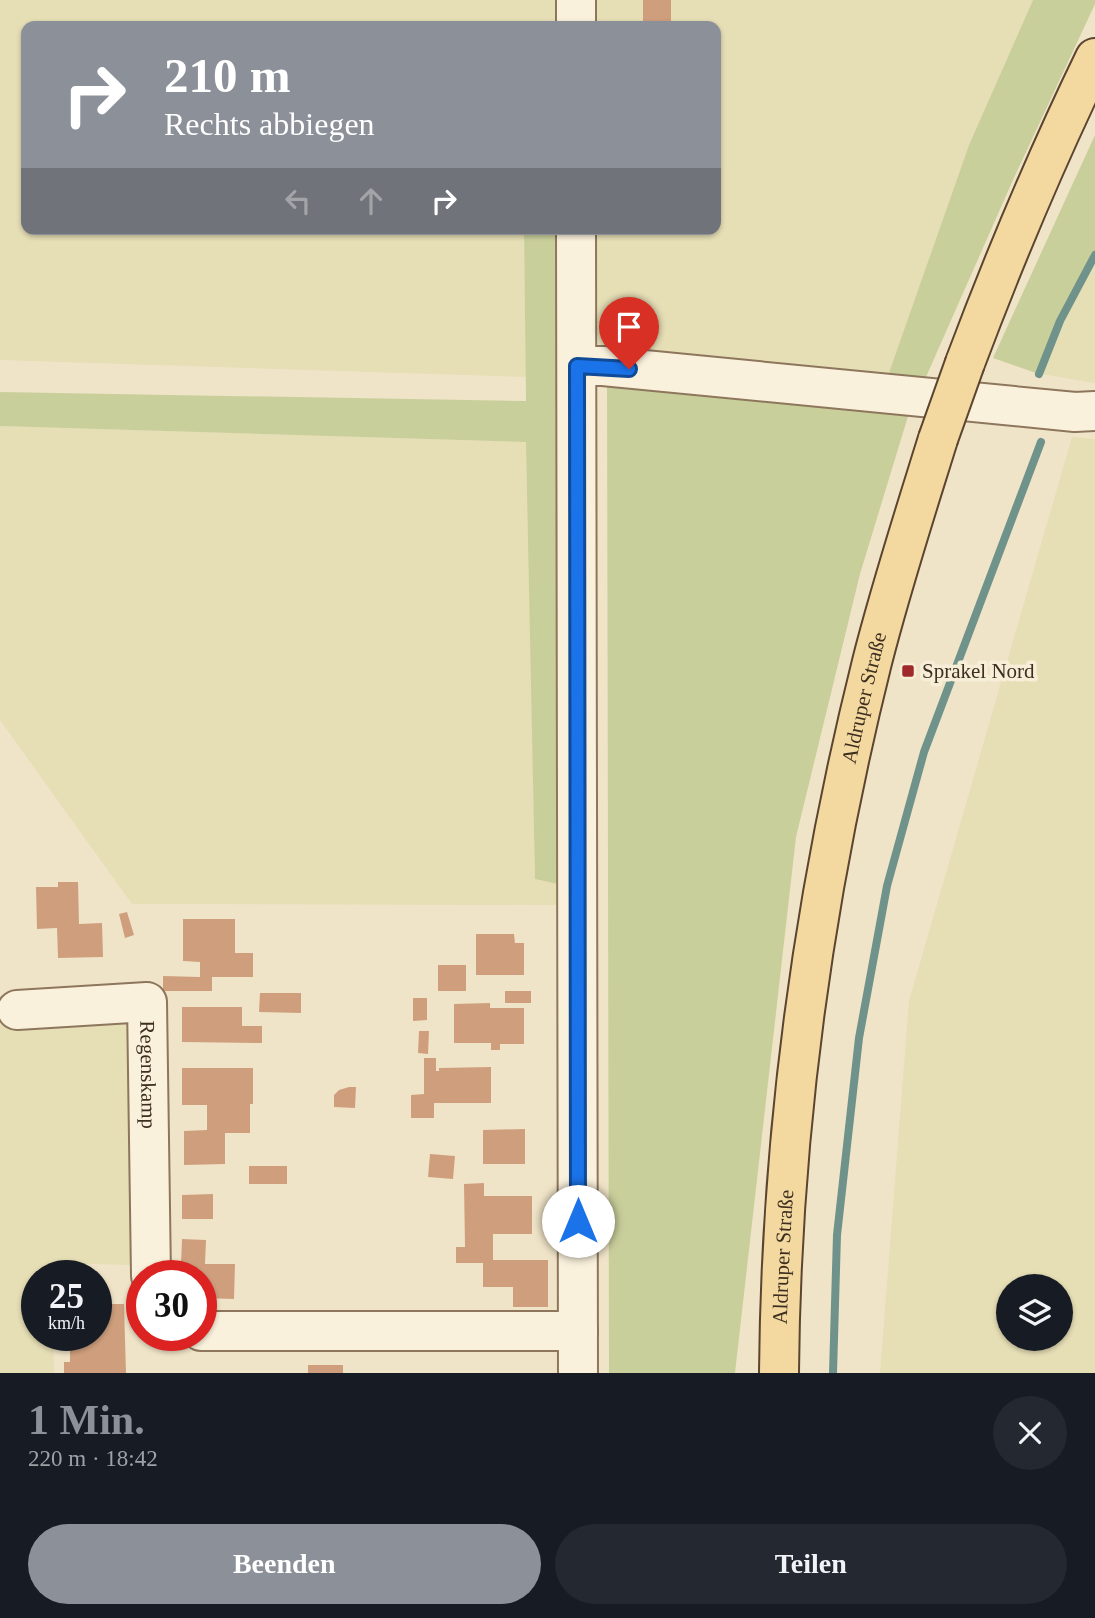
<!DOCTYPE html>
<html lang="de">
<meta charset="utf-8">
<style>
body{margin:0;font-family:Georgia,serif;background:#242831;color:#f1f3f6;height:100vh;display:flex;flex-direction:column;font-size:26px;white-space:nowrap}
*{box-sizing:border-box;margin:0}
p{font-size:23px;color:#9ea1a6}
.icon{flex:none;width:38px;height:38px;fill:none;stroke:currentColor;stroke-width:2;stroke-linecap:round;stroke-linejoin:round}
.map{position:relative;height:1373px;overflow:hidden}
.details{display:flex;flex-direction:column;background:#171b24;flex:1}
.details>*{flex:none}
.guide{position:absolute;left:21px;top:21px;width:700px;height:214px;border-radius:14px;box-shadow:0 2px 5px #0004;background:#8c9099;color:#fff;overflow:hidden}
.tools{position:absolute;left:996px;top:1274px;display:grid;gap:14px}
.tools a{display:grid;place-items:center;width:77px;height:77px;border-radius:50%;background:#171b24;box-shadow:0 2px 5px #0004;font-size:35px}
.speed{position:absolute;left:21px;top:1260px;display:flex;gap:14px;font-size:35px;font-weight:700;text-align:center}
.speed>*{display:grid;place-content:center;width:91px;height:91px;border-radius:50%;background:#171b24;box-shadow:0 2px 5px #0004;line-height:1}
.speed small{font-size:18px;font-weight:400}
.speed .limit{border:10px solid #d22;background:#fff;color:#111}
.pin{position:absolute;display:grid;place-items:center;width:60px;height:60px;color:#fff;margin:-72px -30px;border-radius:50% 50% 50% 0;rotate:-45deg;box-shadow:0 0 7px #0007}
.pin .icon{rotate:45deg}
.me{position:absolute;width:77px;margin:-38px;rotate:0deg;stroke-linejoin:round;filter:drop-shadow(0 0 5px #0008)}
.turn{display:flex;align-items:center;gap:24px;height:147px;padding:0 28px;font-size:32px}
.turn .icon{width:91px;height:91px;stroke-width:2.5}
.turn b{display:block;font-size:49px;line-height:60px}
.lanes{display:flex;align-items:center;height:66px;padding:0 28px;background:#0003;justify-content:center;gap:35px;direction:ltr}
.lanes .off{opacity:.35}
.round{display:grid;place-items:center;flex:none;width:74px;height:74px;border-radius:37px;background:#242831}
.head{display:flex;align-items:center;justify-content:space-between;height:119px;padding:0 28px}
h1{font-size:42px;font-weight:700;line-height:52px;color:#8c9099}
.cta{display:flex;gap:14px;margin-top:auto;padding:14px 28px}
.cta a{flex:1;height:80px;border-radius:42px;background:#8c9099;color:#fff;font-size:28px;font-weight:700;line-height:80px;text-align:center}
.cta a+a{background:#242831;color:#f1f3f6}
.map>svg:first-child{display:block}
</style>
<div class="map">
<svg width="1095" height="1373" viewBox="0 0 1095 1373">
<rect width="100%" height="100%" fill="#f0e4c8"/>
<path fill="#e6deb5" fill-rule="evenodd" d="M 0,0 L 555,0 L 555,26 L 26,26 L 26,229 L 524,229 L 526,377 L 0,360 Z
M 587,0 L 1033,0 L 969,145 L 885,384 L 598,350 L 593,229 L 716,229 L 716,26 L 587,26 Z
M 1095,256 L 1095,383 L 1036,373 Z
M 0,426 L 527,442 L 535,879 L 562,885 L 562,905 L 132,904 L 0,720 Z
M 1072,437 L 1095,439 L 1095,1373 L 880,1373 L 909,1001 ZM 1060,1286 L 1060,1339 L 1008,1339 L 1008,1286 Z
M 131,1010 L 132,1265 L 53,1263 L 53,1276 L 37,1276 L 37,1335 L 53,1335 L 54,1373 L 0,1373 L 0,1018 Z"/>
<path fill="#c9cf9b" d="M 1033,0 L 1095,0 L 1095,4 L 1013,180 L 926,377 L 885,384 L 969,145 Z
M 1095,135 L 1095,256 L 1036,373 L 993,358 Z
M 524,229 L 555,229 L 562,885 L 535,879 L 526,442 L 0,426 L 0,392 L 526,401 Z
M 607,382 L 909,413 L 860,574 L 796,837 L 735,1373 L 609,1373 Z"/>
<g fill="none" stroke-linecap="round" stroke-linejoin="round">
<path stroke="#6f938a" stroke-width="8" d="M 1039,374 L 1060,321 L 1095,255
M 833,1373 L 837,1235 L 859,1038 L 887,886 L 924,752 L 1041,442"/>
</g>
<path fill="#cf9f7d" d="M 643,0 L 671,0 L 671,25 L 643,25 Z
M 58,882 L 78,882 L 79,924 L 102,923 L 103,957 L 58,958 L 57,928 L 37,929 L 36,887 L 58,887 Z
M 127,912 L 134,935 L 125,938 L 119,914 Z
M 183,919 L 235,919 L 235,953 L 253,953 L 253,977 L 212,977 L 212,991 L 163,991 L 163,976 L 200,977 L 200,962 L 183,961 Z
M 476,934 L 514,934 L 515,943 L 524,943 L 524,975 L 476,975 Z
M 438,965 L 466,965 L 466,991 L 438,991 Z
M 505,991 L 531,991 L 531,1003 L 505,1003 Z
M 260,993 L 301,993 L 301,1013 L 259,1012 Z
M 413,998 L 427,998 L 427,1020 L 413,1021 Z
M 490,1003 L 490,1008 L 524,1008 L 524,1044 L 500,1044 L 500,1050 L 491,1050 L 491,1043 L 454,1043 L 454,1004 Z
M 182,1007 L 242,1007 L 242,1026 L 262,1026 L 262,1043 L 182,1042 Z
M 419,1031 L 429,1031 L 428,1054 L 418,1053 Z
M 424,1058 L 436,1058 L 436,1071 L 439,1071 L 439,1068 L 491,1067 L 491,1103 L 434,1103 L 434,1118 L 411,1118 L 411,1095 L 424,1094 Z
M 182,1068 L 253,1068 L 253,1104 L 250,1104 L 250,1133 L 225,1133 L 225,1164 L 184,1165 L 184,1131 L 207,1130 L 207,1105 L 182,1105 Z
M 349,1087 L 356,1087 L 355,1108 L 334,1107 L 334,1095 L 339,1090 Z
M 525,1129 L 525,1164 L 483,1164 L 483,1130 Z
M 430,1154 L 455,1156 L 453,1179 L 428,1177 Z
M 249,1166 L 287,1166 L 287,1184 L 249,1184 Z
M 484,1183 L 484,1196 L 532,1196 L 532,1234 L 493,1234 L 493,1260 L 548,1260 L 548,1307 L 513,1307 L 513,1287 L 483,1287 L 483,1263 L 456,1263 L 456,1247 L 465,1247 L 464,1184 Z
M 213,1194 L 213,1219 L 182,1219 L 182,1195 Z
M 182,1239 L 206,1240 L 205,1264 L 235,1264 L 234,1299 L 201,1298 L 201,1276 L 184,1276 L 185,1264 L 181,1264 Z
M 96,1304 L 124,1304 L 126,1373 L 64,1373 L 64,1362 L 70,1362 L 70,1335 L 96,1335 Z
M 308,1365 L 343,1365 L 343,1373 L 308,1373 Z"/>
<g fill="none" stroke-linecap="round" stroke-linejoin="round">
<g stroke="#8d765c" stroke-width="42">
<g id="minor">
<path d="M 576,0 L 576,26"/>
<path d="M 576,229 L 578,1373"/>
<path d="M 577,366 L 603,366 L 1075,412 L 1095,411"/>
<path id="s1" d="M 17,1010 L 147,1002 L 151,1276"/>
<path d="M 201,1331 L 578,1331"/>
</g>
</g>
<g stroke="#5b4430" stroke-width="42">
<g id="major">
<path d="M 965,363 C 1004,259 1047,157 1095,58"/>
<path id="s2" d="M 779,1373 C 781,1134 814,894 872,662 C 891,587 915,513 938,439"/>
</g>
</g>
<use href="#minor" stroke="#faf1dc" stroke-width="38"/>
<use href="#major" stroke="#f3d9a0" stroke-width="38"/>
<g stroke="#5b4430" stroke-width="42" stroke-linecap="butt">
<path id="major-bridge" d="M 938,439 L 965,363"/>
</g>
<use href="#major-bridge" stroke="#f3d9a0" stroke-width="38"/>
</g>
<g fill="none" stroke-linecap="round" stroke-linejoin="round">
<g stroke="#114b97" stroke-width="18">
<path id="route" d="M 578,1221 L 577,366 L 629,369"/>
</g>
<use href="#route" stroke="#1a73e8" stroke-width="12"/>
</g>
<rect fill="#9e2a2b" stroke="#f7eed8" stroke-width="2.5" x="901" y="664" width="14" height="14" rx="3.5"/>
<g text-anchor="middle" stroke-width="7" stroke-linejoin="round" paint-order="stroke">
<g font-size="21" fill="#3d2e20" stroke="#f7eed8" text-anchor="start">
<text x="922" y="678">Sprakel Nord</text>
</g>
<g font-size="21" fill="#3d2e20" stroke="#f7eed8">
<text dy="7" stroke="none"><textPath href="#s2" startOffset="682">Aldruper Straße</textPath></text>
<text dy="7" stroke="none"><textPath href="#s1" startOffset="203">Regenskamp</textPath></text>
<text dy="7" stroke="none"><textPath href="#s2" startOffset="116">Aldruper Straße</textPath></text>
</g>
</g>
</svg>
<div class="tools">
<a><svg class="icon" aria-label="layers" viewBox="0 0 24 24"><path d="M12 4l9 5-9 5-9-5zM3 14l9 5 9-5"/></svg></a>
</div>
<div class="speed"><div>25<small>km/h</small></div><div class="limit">30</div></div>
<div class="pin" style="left:629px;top:369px;background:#d93025"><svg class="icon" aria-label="arrive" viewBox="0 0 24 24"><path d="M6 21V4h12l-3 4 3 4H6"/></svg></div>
<svg class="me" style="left:578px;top:1221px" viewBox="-20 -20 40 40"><circle r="19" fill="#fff"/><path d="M0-13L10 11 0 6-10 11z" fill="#1a73e8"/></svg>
<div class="guide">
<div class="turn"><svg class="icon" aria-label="right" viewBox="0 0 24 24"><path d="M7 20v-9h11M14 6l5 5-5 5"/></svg><div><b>210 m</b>Rechts abbiegen</div></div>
<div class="lanes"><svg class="icon off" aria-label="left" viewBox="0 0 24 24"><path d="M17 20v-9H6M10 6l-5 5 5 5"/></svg><svg class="icon off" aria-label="ahead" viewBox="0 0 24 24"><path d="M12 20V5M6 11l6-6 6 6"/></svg><svg class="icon" aria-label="right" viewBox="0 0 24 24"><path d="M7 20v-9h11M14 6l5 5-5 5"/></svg></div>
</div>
</div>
<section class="details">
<div class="head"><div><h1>1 Min.</h1><p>220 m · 18:42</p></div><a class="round"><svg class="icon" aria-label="close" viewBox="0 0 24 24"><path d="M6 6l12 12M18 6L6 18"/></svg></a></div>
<div class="cta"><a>Beenden</a><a>Teilen</a></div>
</section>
